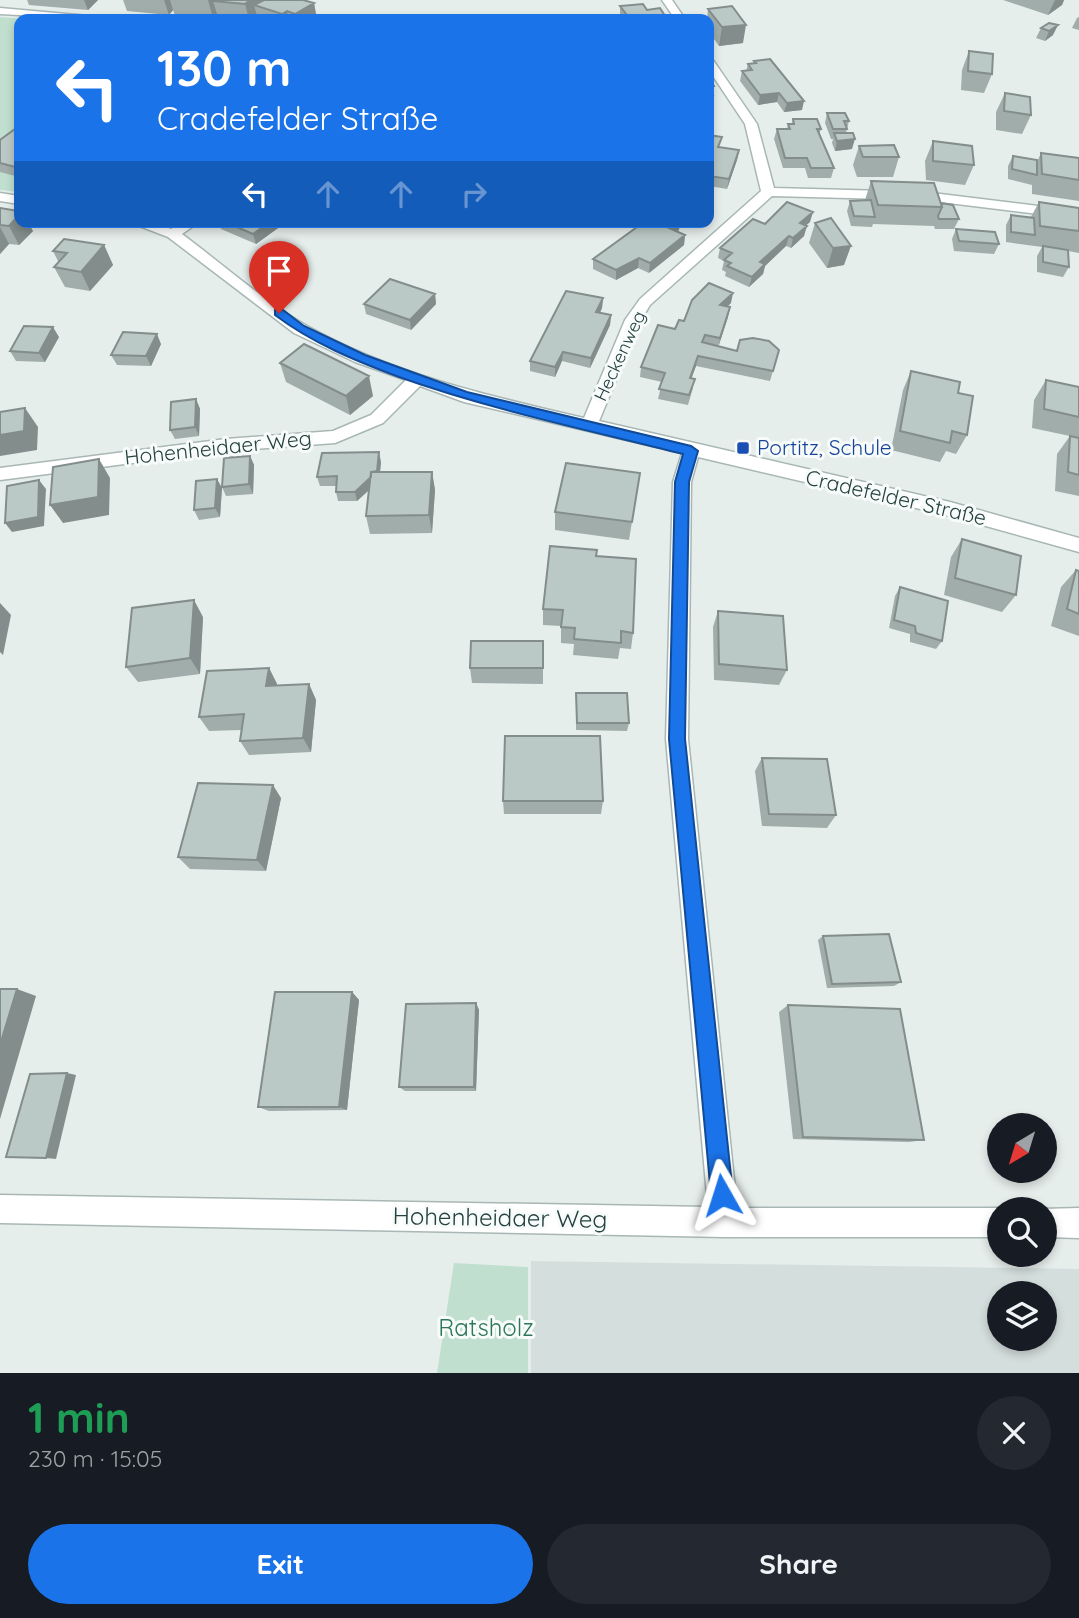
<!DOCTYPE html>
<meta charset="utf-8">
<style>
body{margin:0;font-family:Quicksand,sans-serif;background:#242831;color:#f1f3f6;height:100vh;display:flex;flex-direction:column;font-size:26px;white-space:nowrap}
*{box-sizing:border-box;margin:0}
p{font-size:23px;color:#9ea1a6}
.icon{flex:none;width:38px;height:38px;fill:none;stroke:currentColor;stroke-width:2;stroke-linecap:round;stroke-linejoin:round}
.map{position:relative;height:1373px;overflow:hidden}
.side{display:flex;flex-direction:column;background:#171b24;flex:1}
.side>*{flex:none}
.banner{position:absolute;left:14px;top:14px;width:700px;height:214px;border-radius:14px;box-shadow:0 4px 10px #0003;background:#1a73e8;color:#fff;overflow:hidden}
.needle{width:46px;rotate:218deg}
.tools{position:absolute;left:987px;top:1113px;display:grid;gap:14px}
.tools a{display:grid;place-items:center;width:70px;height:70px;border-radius:50%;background:#171b24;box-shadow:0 4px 10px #0003;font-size:35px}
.pin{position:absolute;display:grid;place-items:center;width:60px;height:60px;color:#fff;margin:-72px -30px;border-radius:50% 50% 50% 0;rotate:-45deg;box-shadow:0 0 7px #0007}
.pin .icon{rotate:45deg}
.me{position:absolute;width:77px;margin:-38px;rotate:354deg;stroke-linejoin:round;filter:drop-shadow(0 0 5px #0008)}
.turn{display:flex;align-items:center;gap:24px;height:147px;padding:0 28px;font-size:32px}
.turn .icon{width:91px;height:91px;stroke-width:2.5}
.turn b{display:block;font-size:49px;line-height:60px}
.lanes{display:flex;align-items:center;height:66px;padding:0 28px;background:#0003;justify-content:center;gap:35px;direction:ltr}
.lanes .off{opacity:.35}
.round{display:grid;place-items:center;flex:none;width:74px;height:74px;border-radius:37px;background:#242831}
.overview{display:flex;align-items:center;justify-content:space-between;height:119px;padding:0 28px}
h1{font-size:42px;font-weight:700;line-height:52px;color:#1e9e55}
.action{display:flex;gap:14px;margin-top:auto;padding:14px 28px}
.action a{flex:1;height:80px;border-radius:42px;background:#1a73e8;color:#fff;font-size:28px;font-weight:700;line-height:80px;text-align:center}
.action a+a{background:#242831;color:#f1f3f6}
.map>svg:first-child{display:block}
</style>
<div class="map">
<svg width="1079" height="1373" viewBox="0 0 1079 1373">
<rect width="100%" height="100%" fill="#e6eeec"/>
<path fill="#d4dedc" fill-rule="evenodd" d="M 531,1261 L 1079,1269 L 1079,1373 L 531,1373 ZM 999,1293 L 1045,1293 L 1045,1339 L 999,1339 Z"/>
<path fill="#c0dfcf" d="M 0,17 L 30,19 L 19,19 L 19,192 L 0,190 Z
M 454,1263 L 528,1267 L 528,1373 L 437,1373 Z"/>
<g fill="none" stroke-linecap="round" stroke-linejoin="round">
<g stroke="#a8b7b5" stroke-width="3">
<path id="street" d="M 662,0 L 672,0 L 685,19 L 675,19 Z
M 0,8 L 89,16 L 94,19 L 0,14 Z
M 709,59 L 713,60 L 757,124 L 774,188 L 924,192 L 1079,211 L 1079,219 L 924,200 L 772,196 L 650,305 L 641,320 L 599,421 L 950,502 L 1079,538 L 1079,552 L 950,516 L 698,457 L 691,482 L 688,739 L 737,1208 L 999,1208 L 999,1237 L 724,1237 L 0,1223 L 0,1195 L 708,1207 L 666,739 L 673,482 L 682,453 L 464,402 L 420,386 L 383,423 L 335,443 L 226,451 L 0,480 L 0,468 L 226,439 L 333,431 L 371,415 L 406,380 L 355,362 L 294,333 L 168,237 L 129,222 L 151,222 L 171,229 L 182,222 L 199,222 L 182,234 C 221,263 265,302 307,326 C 392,374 489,396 584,418 L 625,320 L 640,299 L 761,191 L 745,124 L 709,70 Z
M 0,193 L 19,196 L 19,204 L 0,201 Z
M 1079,1208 L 1079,1238 L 1045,1237 L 1043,1209 Z"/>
</g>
<use href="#street" fill="#fff" fill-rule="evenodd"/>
</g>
<path fill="#a1adaa" d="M 27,0 L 98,0 L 88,10 L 29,5 Z
M 123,0 L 303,0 L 314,3 L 316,18 L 332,19 L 258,19 L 257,16 L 253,19 L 218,19 L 217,14 L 213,18 L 175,15 L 173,10 L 169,15 L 127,11 Z
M 1003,0 L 1064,0 L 1062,5 L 1048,15 Z
M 620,6 L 647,10 L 667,19 L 622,19 L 620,16 Z
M 708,9 L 743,43 L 719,46 L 709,32 L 709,19 L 707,19 Z
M 1079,17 L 1079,30 L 1072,28 L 1077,18 Z
M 1049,23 L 1053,35 L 1045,41 L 1036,38 L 1041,28 Z
M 969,51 L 992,74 L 984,93 L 961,90 L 962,70 Z
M 754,61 L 802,110 L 784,112 L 777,102 L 758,105 L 740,81 L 742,71 L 746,71 L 748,64 L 753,64 Z
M 709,78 L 714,86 L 712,105 L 709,105 Z
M 1005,93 L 1031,115 L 1022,134 L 996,130 L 996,112 Z
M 827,113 L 849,121 L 846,133 L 852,149 L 835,151 L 832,143 L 833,139 L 831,139 L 825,123 Z
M 793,119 L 821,129 L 819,135 L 834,168 L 831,178 L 808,178 L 805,168 L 783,168 L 774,139 L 777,129 L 787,129 L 788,124 L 792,124 Z
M 19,126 L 19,177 L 0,172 L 0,140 Z
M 709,135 L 720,147 L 739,150 L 737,160 L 727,189 L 709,186 Z
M 933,141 L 974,165 L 965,185 L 926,180 L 925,161 Z
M 859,146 L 899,157 L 893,177 L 857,177 L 853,165 Z
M 1041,153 L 1079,158 L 1079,201 L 1032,194 L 1032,185 L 1008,179 L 1008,166 L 1013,156 L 1037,162 Z
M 871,181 L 941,203 L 959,219 L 954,229 L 935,229 L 934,226 L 873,224 L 872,227 L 851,226 L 847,211 L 850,201 L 865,200 Z
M 1039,202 L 1079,208 L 1079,253 L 1068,251 L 1069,267 L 1063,277 L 1037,272 L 1037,256 L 1042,247 L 1006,242 L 1006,225 L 1011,215 L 1031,217 Z
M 0,208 L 33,231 L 19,245 L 9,244 L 0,254 Z
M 219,222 L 285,222 L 285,223 L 256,244 L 221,229 Z
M 639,222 L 680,222 L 679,230 L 676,231 L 685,235 L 684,245 L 649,273 L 638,268 L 616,280 L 593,269 L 593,259 L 638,226 Z
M 810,222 L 806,225 L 804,236 L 791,248 L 786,246 L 765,266 L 763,274 L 749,287 L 725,276 L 726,272 L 722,270 L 724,261 L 718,258 L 720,248 L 765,224 Z
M 815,223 L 844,265 L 827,268 L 809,243 Z
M 956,229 L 999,244 L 994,254 L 954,251 L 952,239 Z
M 104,245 L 113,265 L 90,291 L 65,287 L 54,267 L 59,263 L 53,251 Z
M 435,294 L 436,304 L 411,330 L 366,314 L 364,304 Z
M 603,298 L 602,308 L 600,313 L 611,315 L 610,325 L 590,368 L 562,361 L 555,377 L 530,371 L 530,361 Z
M 731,303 L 727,307 L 728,317 L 718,346 L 737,351 L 779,350 L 770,381 L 696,366 L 691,378 L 693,388 L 688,405 L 658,399 L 662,382 L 640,377 L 641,367 L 675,329 L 684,321 Z
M 59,337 L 45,362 L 16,361 L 10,351 Z
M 161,344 L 151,366 L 117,365 L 111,355 Z
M 280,363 L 373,396 L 350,415 L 286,382 Z
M 911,371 L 967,435 L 956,454 L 946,451 L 940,462 L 891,450 L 903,390 Z
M 1046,380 L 1079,387 L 1079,496 L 1055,491 L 1057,454 L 1070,436 L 1032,428 L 1034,400 Z
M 196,399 L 200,409 L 199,436 L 175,439 L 170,430 Z
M 250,456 L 254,465 L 253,494 L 226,496 L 222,487 Z
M 381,462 L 380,472 L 432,472 L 435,490 L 432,533 L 370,534 L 366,516 L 369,490 L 357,501 L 338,501 L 336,492 L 336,486 L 320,486 L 317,477 Z
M 640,473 L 629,540 L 555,530 L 555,512 Z
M 222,488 L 220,517 L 199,520 L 194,510 Z
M 962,539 L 1016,595 L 1002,612 L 944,595 L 951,557 Z
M 596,556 L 633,633 L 631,649 L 620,648 L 618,659 L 573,655 L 574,644 L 561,643 L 561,626 L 543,625 L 543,609 Z
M 1076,570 L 1079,571 L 1079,636 L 1051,626 L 1061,587 Z
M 900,587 L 942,641 L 936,649 L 910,642 L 910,634 L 889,628 L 895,596 Z
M 718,611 L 787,670 L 779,685 L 714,680 L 713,627 Z
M 203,617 L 200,674 L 138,682 L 126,667 Z
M 543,641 L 543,684 L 472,683 L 470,668 Z
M 269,668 L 277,684 L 277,686 L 309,684 L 316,700 L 311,752 L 249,755 L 240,741 L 241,730 L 209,731 L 199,717 Z
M 576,693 L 629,723 L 627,731 L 576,730 Z
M 762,758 L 836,815 L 827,828 L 762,826 L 755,771 Z
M 281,798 L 266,871 L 190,869 L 178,857 Z
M 503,801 L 603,801 L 601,814 L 504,814 Z
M 823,936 L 901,982 L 894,986 L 827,988 L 818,940 Z
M 352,992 L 359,1000 L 347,1110 L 269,1111 L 258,1107 Z
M 476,1003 L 479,1010 L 476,1091 L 405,1091 L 399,1087 Z
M 788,1005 L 924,1140 L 909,1142 L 793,1139 L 779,1012 Z"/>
<path fill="#838d8b" d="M 84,0 L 98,0 L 88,10 Z
M 164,0 L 170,0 L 173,10 L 169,15 Z
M 208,0 L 225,0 L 213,1 L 217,14 L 213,18 Z
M 250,0 L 264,0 L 254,5 L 257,16 L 253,19 L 249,19 L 245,4 Z
M 1055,0 L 1064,0 L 1062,5 L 1048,15 Z
M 314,3 L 317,19 L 296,19 L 295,14 Z
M 287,11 L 289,19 L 283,19 L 282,14 Z
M 746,25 L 743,43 L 719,46 L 722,27 Z
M 1058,25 L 1053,35 L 1045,41 L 1049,31 Z
M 779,93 L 777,102 L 758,105 L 760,95 Z
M 713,95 L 712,105 L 709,105 L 709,96 Z
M 804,101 L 802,110 L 784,112 L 787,103 Z
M 855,139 L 852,149 L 835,151 L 837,141 Z
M 739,150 L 737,160 L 727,189 L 729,179 Z
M 813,212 L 810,222 L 797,233 L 800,223 Z
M 19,215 L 19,222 L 28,222 L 33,231 L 19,245 L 9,226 Z
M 270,222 L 285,222 L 285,223 L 256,244 L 253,234 Z
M 677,222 L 680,222 L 679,230 L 668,238 L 669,228 Z
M 807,226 L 804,236 L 791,248 L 793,238 Z
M 0,227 L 9,244 L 0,254 Z
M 685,235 L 684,245 L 649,273 L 650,263 Z
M 789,236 L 786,246 L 765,266 L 763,274 L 749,287 L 752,277 L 760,262 Z
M 104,245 L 113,265 L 90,291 L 81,272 Z
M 851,246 L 844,265 L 827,268 L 833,248 Z
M 639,258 L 638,268 L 616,280 L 616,270 Z
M 733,293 L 731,303 L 718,315 L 720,305 Z
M 435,294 L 436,304 L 411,330 L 410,320 Z
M 603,298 L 602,308 L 595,322 L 596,312 Z
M 730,307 L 728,317 L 718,348 L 720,338 Z
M 611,315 L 610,325 L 590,368 L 591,358 Z
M 53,327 L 59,337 L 45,362 L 39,353 Z
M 157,334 L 161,344 L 151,366 L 146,356 Z
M 563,352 L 562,361 L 555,377 L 555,367 Z
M 698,356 L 696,366 L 688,388 L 690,378 Z
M 369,376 L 373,396 L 350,415 L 346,396 Z
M 196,399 L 200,409 L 199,436 L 195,427 Z
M 25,408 L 38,427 L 37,450 L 0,456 L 0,435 Z
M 379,452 L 381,462 L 379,481 L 357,501 L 355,492 Z
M 250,456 L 254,465 L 253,494 L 249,484 Z
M 99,459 L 110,478 L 109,515 L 63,523 L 50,505 Z
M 432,472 L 435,490 L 432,533 L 429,515 Z
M 217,479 L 222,488 L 220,517 L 215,508 Z
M 39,480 L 46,489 L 44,526 L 12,532 L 5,523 Z
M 194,600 L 203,617 L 200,674 L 190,658 Z
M 0,603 L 11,615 L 3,655 L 0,652 Z
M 269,668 L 277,684 L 275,702 L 266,686 Z
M 309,684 L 316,700 L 311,752 L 303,738 Z
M 273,785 L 281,798 L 266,871 L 257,860 Z
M 17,989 L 36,996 L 0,1119 L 0,1045 Z
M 352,992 L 359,1000 L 347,1110 L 339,1107 Z
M 476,1003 L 479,1010 L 476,1091 L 474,1087 Z
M 67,1073 L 76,1075 L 56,1159 L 46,1158 Z"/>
<path fill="#bbc9c6" stroke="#838d8b" stroke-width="2" d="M 214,0 L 250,0 L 245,4 L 213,1 Z
M 264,0 L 303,0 L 314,3 L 295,14 L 287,11 L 282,14 L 254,5 Z
M 643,4 L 647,10 L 660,8 L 667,19 L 630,19 L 620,6 Z
M 732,6 L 746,25 L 722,27 L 708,9 Z
M 323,15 L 332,19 L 313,19 Z
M 1049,23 L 1058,25 L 1049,31 L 1041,28 Z
M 969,51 L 993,54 L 992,74 L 968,71 Z
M 770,59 L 804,101 L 787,103 L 779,93 L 760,95 L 742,71 L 752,70 L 748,64 L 756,63 L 754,61 Z
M 709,78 L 714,86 L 709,87 Z
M 709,88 L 713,95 L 709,96 Z
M 1005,93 L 1030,97 L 1031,115 L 1004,111 Z
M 827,113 L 845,113 L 849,121 L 844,121 L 847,129 L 833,129 Z
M 793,119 L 817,119 L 821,129 L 817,129 L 834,168 L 811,168 L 807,158 L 785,158 L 777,129 L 790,129 L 788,124 L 794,124 Z
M 19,126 L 19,168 L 0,163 L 0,140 Z
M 834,133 L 853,133 L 855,139 L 837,141 Z
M 709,135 L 722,137 L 718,147 L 739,150 L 729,179 L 709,176 Z
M 933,141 L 972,146 L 974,165 L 933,161 Z
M 894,145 L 899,157 L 863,157 L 859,146 Z
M 1041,153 L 1079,158 L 1079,180 L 1042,174 Z
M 1013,156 L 1037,160 L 1037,175 L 1012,169 Z
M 871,181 L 934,183 L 942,207 L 878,205 Z
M 871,200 L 875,217 L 854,216 L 850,201 Z
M 787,202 L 813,212 L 800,223 L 807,226 L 793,238 L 789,236 L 760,262 L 765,264 L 752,277 L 727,266 L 731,263 L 724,260 L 732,253 L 720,248 L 753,219 L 765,224 Z
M 1039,202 L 1079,208 L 1079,231 L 1040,226 Z
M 941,203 L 953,205 L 959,219 L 939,219 L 938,216 L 942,207 Z
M 0,208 L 19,211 L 19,215 L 9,226 L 0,225 Z
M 1011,215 L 1034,218 L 1035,235 L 1011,232 Z
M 831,218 L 851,246 L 833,248 L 815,223 Z
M 225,222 L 270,222 L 253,234 Z
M 644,222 L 677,222 L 669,228 L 685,235 L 650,263 L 639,258 L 616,270 L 593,259 Z
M 956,229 L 995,232 L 999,244 L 959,241 Z
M 64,239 L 104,245 L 81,272 L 54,267 L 67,253 L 53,251 Z
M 1043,246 L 1068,250 L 1069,267 L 1043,262 Z
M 390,279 L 435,294 L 410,320 L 364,304 Z
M 709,283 L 733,293 L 720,305 L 730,307 L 720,338 L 705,335 L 702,342 L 737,351 L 740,340 L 753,338 L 769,341 L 779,350 L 773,371 L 698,356 L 690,378 L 695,379 L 689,395 L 659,389 L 665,373 L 641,367 L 658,325 L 675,329 L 679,320 L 684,321 L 692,300 Z
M 566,291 L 603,298 L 596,312 L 611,315 L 591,358 L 563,352 L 555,367 L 530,361 Z
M 24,326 L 53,327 L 39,353 L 10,351 Z
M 123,332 L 157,334 L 146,356 L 111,355 Z
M 304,344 L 369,376 L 346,396 L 280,363 Z
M 911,371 L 960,382 L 958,393 L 973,396 L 967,435 L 952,431 L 950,443 L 900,431 Z
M 1046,380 L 1079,387 L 1079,417 L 1044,409 Z
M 196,399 L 195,427 L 170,430 L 171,402 Z
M 25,408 L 24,431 L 0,435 L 0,412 Z
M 1070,436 L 1079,438 L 1079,475 L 1068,472 Z
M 379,452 L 377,471 L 371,472 L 371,477 L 355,492 L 336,492 L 337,476 L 317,477 L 322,453 Z
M 250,456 L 249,484 L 222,487 L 224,458 Z
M 99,459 L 98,497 L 50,505 L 53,467 Z
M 566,463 L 640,473 L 632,522 L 555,512 Z
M 371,472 L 432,472 L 429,515 L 366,516 Z
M 217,479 L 215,508 L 194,510 L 196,481 Z
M 39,480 L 38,517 L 5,523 L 7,486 Z
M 962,539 L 1021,556 L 1016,595 L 955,578 Z
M 550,546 L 597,550 L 596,556 L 636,559 L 633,633 L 621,631 L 621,643 L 574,639 L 575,628 L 561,627 L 563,610 L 543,609 Z
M 1076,570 L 1079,571 L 1079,614 L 1067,609 Z
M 900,587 L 948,601 L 942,641 L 916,633 L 915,626 L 894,620 Z
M 194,600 L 190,658 L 126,667 L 132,608 Z
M 718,611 L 783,616 L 787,670 L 719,664 Z
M 471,641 L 543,641 L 543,668 L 470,668 Z
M 269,668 L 266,686 L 309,684 L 303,738 L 240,741 L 244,714 L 199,717 L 207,671 Z
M 576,693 L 627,693 L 629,723 L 577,723 Z
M 505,736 L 600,736 L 603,801 L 503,801 Z
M 762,758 L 827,759 L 836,815 L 769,814 Z
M 198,783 L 273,785 L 257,860 L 178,857 Z
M 889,934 L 901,982 L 832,984 L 823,936 Z
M 0,989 L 17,989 L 0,1045 Z
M 275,992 L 352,992 L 339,1107 L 258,1107 Z
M 476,1003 L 474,1087 L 399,1087 L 406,1004 Z
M 788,1005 L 900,1009 L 924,1140 L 803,1137 Z
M 67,1073 L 46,1158 L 6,1157 L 30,1074 Z"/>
<path fill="#1a73e8" stroke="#114b97" stroke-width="2" d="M 275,310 L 283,310 L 304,326 L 365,355 L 467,392 L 691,446 L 698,451 L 689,482 L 685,739 L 733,1195 L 730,1202 L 722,1206 L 714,1202 L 711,1195 L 669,739 L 675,482 L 683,454 C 588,430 492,410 399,377 C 356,361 312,343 275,315 Z"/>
<rect fill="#1a4fb4" stroke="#f7fbfa" stroke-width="2.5" x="736" y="441" width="14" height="14" rx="3.5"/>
<g text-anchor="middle" stroke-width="6" stroke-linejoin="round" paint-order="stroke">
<g font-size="18" fill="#25413f" stroke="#f7fbfa">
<text transform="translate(620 356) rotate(-65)" y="6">Heckenweg</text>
</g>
<g font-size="21" fill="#25413f" stroke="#f7fbfa">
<text transform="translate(218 448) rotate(-6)" y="7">Hohenheidaer Weg</text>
<text transform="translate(896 498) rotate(13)" y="7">Cradefelder Straße</text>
</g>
<g font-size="21" fill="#164399" stroke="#f7fbfa" text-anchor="start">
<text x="757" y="455">Portitz, Schule</text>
</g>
<g font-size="24" fill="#25413f" stroke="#f7fbfa">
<text transform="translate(500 1218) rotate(1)" y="8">Hohenheidaer Weg</text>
</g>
<g font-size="24" fill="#2f775b" stroke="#f7fbfa">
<text x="486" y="1336">Ratsholz</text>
</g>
</g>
</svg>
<div class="tools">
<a><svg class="needle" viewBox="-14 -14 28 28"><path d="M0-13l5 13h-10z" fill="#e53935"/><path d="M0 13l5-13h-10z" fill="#9ea1a6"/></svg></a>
<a><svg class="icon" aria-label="search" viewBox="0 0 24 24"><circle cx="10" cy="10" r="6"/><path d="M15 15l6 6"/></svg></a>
<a><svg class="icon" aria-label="layers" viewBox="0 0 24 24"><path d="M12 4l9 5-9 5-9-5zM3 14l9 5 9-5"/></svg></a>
</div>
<div class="pin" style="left:279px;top:313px;background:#d93025"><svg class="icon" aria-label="arrive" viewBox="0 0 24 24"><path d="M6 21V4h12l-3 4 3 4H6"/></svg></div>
<svg class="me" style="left:722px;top:1195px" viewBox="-20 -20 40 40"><path d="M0-17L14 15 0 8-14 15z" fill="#1a73e8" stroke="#fff" stroke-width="4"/></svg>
<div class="banner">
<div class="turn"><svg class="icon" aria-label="left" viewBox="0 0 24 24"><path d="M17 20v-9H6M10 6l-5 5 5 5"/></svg><div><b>130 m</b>Cradefelder Straße</div></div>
<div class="lanes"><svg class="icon" aria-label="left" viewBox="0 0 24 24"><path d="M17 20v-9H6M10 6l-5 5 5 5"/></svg><svg class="icon off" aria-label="ahead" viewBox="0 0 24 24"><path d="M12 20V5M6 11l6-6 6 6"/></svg><svg class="icon off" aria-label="ahead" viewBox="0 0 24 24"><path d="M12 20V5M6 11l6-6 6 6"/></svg><svg class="icon off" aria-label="right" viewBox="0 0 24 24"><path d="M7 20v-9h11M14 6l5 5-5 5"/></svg></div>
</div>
</div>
<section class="side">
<div class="overview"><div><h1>1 min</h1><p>230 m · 15:05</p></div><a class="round"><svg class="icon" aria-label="close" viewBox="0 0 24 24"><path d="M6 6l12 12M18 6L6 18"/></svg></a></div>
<div class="action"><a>Exit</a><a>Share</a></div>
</section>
